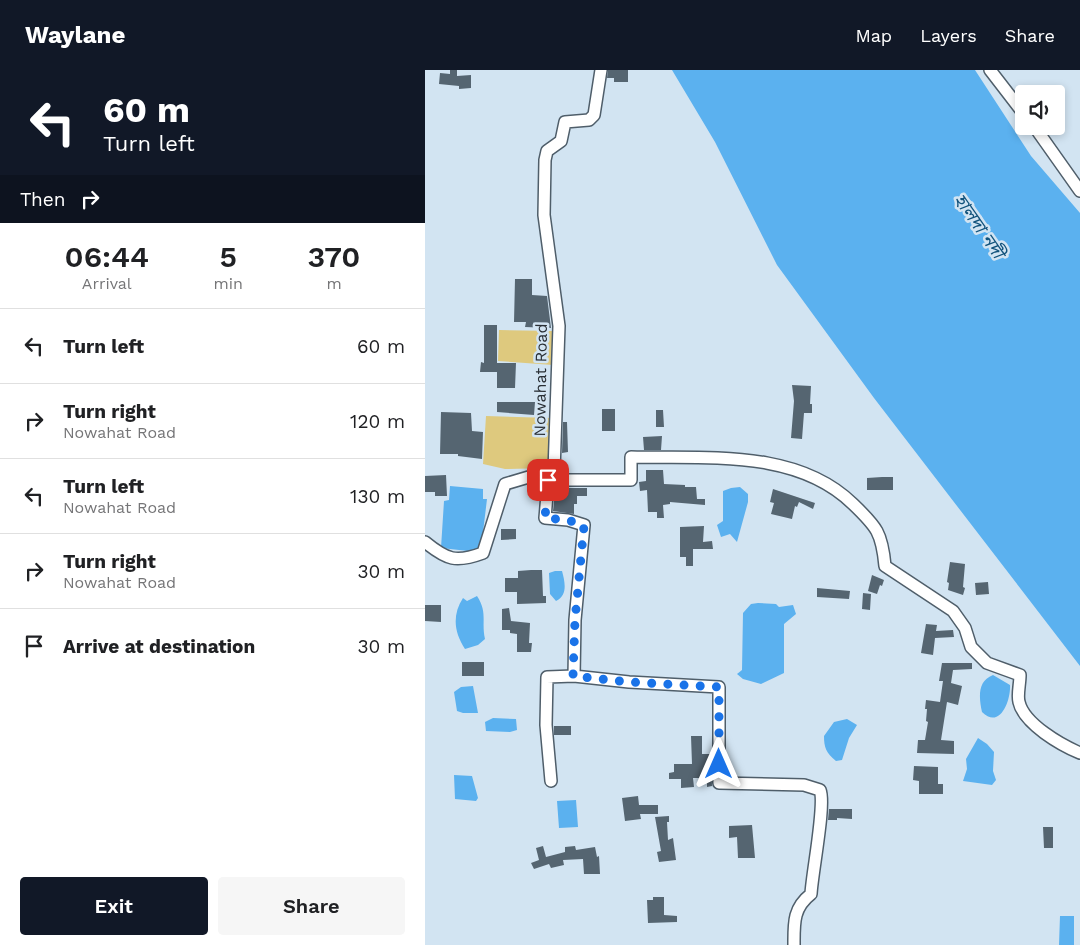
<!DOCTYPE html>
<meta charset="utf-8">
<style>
body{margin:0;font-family:"Work Sans","Noto Sans Bengali",sans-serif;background:#f6f6f6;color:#202124;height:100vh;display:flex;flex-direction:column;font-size:19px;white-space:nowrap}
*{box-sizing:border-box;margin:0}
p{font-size:16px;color:#757577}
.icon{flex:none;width:28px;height:28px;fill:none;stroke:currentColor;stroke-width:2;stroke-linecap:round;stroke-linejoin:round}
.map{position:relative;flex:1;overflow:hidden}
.details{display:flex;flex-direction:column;background:#fff;width:425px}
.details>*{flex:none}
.guide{background:#111827;color:#fff;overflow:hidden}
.buttons{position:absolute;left:590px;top:15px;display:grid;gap:10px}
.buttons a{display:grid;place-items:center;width:50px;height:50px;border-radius:5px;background:#fff;box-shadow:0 2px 8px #0003;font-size:25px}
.pin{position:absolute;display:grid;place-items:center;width:42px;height:42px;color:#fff;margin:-21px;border-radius:10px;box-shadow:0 2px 8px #0006}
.me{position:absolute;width:55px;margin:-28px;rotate:0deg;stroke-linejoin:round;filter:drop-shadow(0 0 4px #0008)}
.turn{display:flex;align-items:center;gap:18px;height:105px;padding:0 20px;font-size:22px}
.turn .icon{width:65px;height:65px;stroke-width:2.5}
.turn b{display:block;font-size:35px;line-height:42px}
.then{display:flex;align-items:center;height:48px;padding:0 20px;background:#0003;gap:10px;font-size:19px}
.eta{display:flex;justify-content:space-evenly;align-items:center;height:85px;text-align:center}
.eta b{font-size:30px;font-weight:600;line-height:35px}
.primary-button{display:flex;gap:10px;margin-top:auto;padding:10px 20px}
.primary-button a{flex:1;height:58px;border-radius:5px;background:#111827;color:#fff;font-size:20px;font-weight:600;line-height:58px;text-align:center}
.primary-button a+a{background:#f6f6f6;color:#202124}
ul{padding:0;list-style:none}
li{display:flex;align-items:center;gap:15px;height:75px;padding:0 20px;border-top:1px solid #e0e0e0}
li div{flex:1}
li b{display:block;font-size:19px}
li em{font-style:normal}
header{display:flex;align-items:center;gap:30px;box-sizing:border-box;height:70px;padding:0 25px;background:#111827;color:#fff}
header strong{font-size:24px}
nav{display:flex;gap:28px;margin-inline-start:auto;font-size:18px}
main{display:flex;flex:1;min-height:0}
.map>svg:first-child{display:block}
</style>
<header>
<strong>Waylane</strong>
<nav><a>Map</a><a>Layers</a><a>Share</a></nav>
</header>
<main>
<section class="details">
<div class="guide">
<div class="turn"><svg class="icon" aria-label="left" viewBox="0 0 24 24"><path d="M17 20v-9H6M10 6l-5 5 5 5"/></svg><div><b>60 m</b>Turn left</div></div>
<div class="then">Then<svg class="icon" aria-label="right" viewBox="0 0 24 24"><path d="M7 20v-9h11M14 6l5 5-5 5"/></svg></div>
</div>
<div class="eta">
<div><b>06:44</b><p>Arrival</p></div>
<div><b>5</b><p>min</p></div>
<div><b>370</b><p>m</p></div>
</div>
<ul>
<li><svg class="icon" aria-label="left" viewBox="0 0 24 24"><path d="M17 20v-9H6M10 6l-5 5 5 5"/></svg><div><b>Turn left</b></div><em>60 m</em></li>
<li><svg class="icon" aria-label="right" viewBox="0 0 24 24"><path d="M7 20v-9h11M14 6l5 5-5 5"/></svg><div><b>Turn right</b><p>Nowahat Road</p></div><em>120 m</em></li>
<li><svg class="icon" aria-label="left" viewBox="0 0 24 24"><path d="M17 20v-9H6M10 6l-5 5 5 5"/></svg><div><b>Turn left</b><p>Nowahat Road</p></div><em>130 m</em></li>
<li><svg class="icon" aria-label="right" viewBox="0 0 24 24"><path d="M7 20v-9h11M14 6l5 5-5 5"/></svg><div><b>Turn right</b><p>Nowahat Road</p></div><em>30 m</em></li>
<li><svg class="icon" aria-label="arrive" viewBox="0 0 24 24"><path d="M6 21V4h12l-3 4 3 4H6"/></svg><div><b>Arrive at destination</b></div><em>30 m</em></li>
</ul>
<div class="primary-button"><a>Exit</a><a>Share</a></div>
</section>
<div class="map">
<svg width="655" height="875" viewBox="0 0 655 875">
<rect width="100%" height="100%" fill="#d2e4f2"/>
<path fill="#dec97e" d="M 74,260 L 128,261 L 128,295 L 73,291 Z
M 61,346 L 127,348 L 124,398 L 80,399 L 58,394 Z"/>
<path fill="#5bb1ef" d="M 247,0 L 550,0 L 606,86 L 655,143 L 655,596 L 449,328 L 352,195 L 290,72 Z
M 25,416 L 58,419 L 58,429 L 62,429 L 56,479 L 52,482 L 16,478 L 19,431 L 24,430 Z
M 315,417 L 323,424 L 323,432 L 312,472 L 305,464 L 296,467 L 292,455 L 298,451 L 298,421 L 306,418 Z
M 130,501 L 137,501 C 140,512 143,525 131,531 L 125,524 L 124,503 Z
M 52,526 C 63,543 56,551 60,569 L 53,575 L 40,579 C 29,562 27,545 38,528 L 42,531 Z
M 333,533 L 351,534 L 354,537 L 368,535 L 371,544 L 359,554 L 359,603 L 336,614 L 318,609 L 312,604 L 317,600 L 318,543 L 326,534 Z
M 568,605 L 585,615 C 586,630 575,660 557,642 C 554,628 552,611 568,605 Z
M 48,616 L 53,643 L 38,643 L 32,641 L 29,622 L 36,617 Z
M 68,648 L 91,649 L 92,660 L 85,662 L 61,661 L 60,652 Z
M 422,649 L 432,655 L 424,668 L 417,690 L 411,691 C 401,683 399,677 399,666 L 409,652 Z
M 553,668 L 562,674 L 569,682 L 568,701 L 571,710 L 567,715 L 538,711 L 542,699 L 541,689 Z
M 29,705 L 47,706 L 53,728 L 51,731 L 30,729 Z
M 151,730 L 153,757 L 134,758 L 132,731 Z
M 635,846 L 649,846 L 649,875 L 634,875 Z"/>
<path fill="#556571" d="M 25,0 L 32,0 L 32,6 L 46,5 L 46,18 L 34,19 L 34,16 L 14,14 L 15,3 L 25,4 Z
M 183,0 L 203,0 L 203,12 L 189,12 L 189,8 L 182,8 Z
M 90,209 L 107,209 L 107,225 L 122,226 L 126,258 L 100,257 L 101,252 L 89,252 Z
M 59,255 L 72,255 L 72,293 L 91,293 L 90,318 L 72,318 L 72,302 L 55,302 L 56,292 L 59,293 Z
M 367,315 L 386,316 L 385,334 L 387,334 L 387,343 L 379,343 L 377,369 L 366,368 L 369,331 Z
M 72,332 L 110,332 L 109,345 L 72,342 Z
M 177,339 L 190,339 L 190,361 L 177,361 Z
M 231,340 L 238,340 L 239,357 L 231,357 Z
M 16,342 L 46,343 L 47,361 L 58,362 L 57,389 L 33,386 L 33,384 L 15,384 Z
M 138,352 L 142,352 L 143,382 L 137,383 Z
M 237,366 L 236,380 L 219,380 L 218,367 Z
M 221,400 L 238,400 L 239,414 L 260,415 L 260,417 L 271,417 L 272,429 L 280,429 L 280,435 L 245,432 L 245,434 L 238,435 L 239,448 L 232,448 L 232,442 L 223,442 L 222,420 L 215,421 L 214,412 L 221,411 Z
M 21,405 L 22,426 L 10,426 L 10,422 L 0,422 L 0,406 Z
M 457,407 L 468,407 L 468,420 L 442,420 L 442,408 Z
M 141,418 L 162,418 L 162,426 L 152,426 L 152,434 L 149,434 L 149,444 L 128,441 L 130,423 L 141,423 Z
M 348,419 L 390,433 L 388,439 L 374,432 L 372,437 L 370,436 L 367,449 L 346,444 L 349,433 L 345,432 Z
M 279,456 L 278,472 L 287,471 L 288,479 L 268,479 L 268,496 L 261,496 L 261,487 L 255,487 L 255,457 Z
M 76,459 L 91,459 L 91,469 L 76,470 Z
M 525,492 L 540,494 L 538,517 L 540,518 L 538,525 L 523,520 L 524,513 L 522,512 Z
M 106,500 L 117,500 L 118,526 L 121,526 L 121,533 L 92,534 L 92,522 L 80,522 L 80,508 L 93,508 L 93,501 Z
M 447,505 L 459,510 L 457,516 L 455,515 L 452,524 L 443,521 Z
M 563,512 L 564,524 L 551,525 L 550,513 Z
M 392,518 L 425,521 L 424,529 L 392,527 Z
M 438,523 L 446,524 L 445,540 L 437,539 Z
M 0,535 L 16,535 L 16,552 L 0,551 Z
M 84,538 L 86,551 L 105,553 L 104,573 L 107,573 L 106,582 L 92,582 L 92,564 L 85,563 L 85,560 L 77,560 L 77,539 Z
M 501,554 L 512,555 L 511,561 L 528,560 L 529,567 L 510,568 L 508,585 L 496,583 Z
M 37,592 L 59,592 L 59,606 L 37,606 Z
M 517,593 L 547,593 L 547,599 L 528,600 L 526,613 L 537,616 L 533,635 L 522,632 L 516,670 L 529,671 L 529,684 L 492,683 L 493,670 L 500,670 L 503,652 L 501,651 L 502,639 L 500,639 L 501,630 L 515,632 L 518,611 L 514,611 Z
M 129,656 L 146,656 L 146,665 L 129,665 Z
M 266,666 L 277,666 L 277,684 L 286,684 L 287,716 L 282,717 L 282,708 L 268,708 L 269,717 L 256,718 L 256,709 L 244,709 L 244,703 L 249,702 L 249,694 L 267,694 Z
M 489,696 L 513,697 L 513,714 L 518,714 L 518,724 L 494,724 L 494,711 L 488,710 Z
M 213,726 L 214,735 L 233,735 L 233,744 L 215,744 L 216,749 L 200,751 L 197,728 Z
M 404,739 L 427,739 L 427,749 L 412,748 L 412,750 L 403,750 Z
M 244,746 L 244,752 L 242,752 L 243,770 L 248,768 L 251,790 L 234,792 L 232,782 L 236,781 L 230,747 Z
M 327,755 L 330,788 L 313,788 L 312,767 L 304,768 L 304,756 Z
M 618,757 L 628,757 L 628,778 L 619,778 Z
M 118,776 L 121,787 L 140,782 L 140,777 L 150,776 L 151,780 L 170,777 L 172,787 L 174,786 L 175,804 L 159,804 L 158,789 L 138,790 L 139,795 L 126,798 L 124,794 L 109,799 L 106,793 L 114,790 L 111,778 Z
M 228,827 L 239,827 L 239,845 L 252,846 L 252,852 L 223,853 L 222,830 L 228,830 Z"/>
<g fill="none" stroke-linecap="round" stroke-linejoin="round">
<g stroke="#4f5e6a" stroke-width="14">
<path id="minor" d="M 565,0 L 599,44
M 609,56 L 655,121
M 123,410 L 206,410 L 206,387 C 279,389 371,378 428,434 C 452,457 457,463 460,496 L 528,541 L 540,558 L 546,577 L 562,593 L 595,605 C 595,614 592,625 594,632 C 599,654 636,675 655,683
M 0,472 C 22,490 31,493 58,483 L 80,414 L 124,401
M 149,606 L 204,612 L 294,617 L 294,713 L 379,715 L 395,720 C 401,734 387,803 386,824 C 368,838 369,853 369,875
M 126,711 L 121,655 L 122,607 L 149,606 L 150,550 L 159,455 L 143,450 L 120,448 L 124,401 L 129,401 L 134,256 L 119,145 L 120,90 L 122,81 L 136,71 L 140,52 L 164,50 L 169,45 L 176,0"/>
</g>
<use href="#minor" stroke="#fff" stroke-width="11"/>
</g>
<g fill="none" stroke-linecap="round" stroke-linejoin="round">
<path stroke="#1a73e8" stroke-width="9" stroke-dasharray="0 16.2" d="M 123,410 L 120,448 L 143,450 L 159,456 L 150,550 L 148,606 L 204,612 L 294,617 L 294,694"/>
</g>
<g text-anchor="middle" stroke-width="5" stroke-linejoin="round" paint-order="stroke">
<g font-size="16" fill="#292f35" stroke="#d2e4f2">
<text transform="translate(115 310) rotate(-89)" y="6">Nowahat Road</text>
</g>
<g font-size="18" font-style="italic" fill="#11527b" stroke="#d2e4f2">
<text transform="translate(554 156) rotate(55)" y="6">হালদা নদী</text>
</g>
</g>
</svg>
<div class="buttons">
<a><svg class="icon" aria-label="sound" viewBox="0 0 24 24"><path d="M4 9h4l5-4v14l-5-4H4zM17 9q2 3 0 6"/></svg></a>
</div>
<div class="pin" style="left:123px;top:410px;background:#d93025"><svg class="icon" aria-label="arrive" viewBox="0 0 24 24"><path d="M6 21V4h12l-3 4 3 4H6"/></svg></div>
<svg class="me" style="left:294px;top:694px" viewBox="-20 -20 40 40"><path d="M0-17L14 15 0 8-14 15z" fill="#1a73e8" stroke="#fff" stroke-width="4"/></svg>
</div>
</main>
